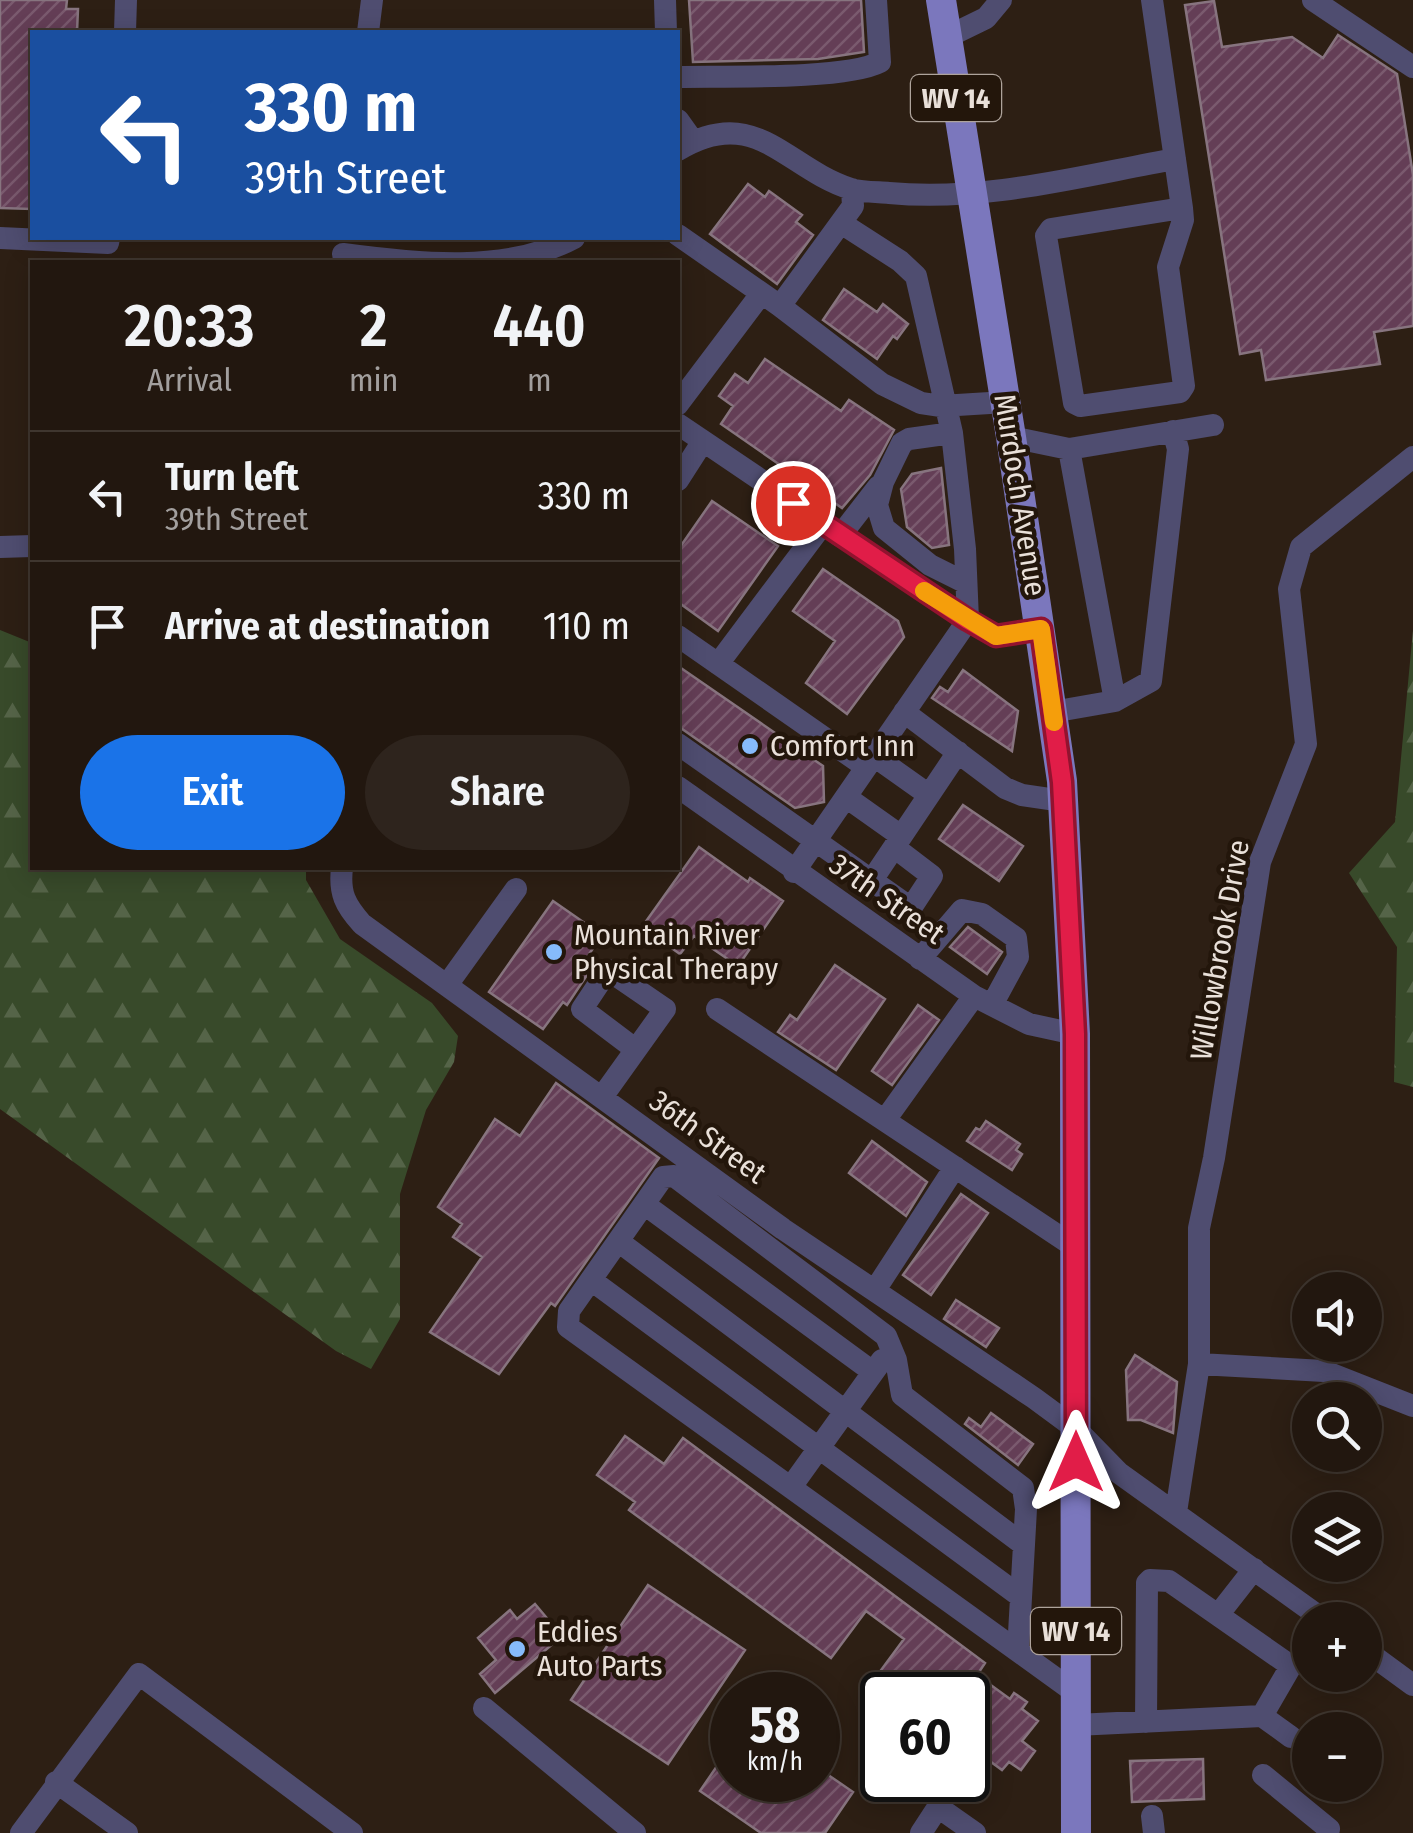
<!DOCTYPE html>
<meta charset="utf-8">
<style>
body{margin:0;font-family:"Fira Sans Condensed",sans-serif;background:#2e241d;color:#f1f3f6;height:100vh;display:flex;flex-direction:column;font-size:38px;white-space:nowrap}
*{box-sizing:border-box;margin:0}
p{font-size:32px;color:#a29f9e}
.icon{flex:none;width:55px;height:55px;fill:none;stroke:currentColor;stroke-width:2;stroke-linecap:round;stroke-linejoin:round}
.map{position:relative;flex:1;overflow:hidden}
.sheet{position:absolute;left:30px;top:260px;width:650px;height:610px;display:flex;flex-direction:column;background:#22170f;border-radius:0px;box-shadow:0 5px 25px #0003,0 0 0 2px #3f362f}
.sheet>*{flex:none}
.hud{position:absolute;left:30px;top:30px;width:650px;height:210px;border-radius:0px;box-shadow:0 5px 25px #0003,0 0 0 2px #3f362f;background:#1a4fa0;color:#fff;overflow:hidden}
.fabs{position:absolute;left:1292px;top:1272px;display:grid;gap:20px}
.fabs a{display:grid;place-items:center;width:90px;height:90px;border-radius:50%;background:#22170f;box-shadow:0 5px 25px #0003,0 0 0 2px #3f362f;font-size:50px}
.speed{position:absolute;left:710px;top:1672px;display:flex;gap:20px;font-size:50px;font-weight:700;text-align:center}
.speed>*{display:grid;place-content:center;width:130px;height:130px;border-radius:50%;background:#22170f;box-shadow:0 5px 25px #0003,0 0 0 2px #3f362f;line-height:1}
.speed small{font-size:25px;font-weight:400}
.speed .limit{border:5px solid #111;border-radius:15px;background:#fff;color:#111}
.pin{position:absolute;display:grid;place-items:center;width:85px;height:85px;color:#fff;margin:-42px;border:5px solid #fff;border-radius:50%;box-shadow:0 2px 10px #0007}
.me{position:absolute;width:110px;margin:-55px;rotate:0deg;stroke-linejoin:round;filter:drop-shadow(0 0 8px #0008)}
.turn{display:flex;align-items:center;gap:35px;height:210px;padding:0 50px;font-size:45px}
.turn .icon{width:130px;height:130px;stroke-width:2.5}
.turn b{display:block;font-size:70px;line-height:85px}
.eta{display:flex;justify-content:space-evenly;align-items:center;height:170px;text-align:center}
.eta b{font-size:60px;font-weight:600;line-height:70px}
.cta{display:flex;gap:20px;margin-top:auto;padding:20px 50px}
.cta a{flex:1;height:115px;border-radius:60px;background:#1a73e8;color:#fff;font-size:40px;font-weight:600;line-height:115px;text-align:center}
.cta a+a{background:#2e241d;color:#f1f3f6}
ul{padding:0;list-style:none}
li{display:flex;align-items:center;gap:30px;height:130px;padding:0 50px;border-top:2px solid #3f362f}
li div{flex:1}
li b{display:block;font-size:38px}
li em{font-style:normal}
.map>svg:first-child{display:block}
</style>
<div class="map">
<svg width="1413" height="1833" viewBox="0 0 1413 1833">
<defs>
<pattern id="forest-firs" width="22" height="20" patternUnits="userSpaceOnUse" patternTransform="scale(2.5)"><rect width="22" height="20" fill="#384a2a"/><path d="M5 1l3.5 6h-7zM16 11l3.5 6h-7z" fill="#556448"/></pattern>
<pattern id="building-hatch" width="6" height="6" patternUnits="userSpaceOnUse" patternTransform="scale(2.5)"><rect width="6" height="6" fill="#643e56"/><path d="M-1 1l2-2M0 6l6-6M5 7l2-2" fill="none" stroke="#7a5a6e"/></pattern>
</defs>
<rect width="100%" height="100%" fill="#2d1f14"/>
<path fill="url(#forest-firs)" d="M 0,630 L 32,643 L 32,868 L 306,868 L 306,880 L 340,939 L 432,1003 L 458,1036 L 454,1062 L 426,1110 L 400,1194 L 400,1319 L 371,1369 L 336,1351 L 0,1109 Z
M 1413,630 L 1413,1087 L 1394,1082 L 1397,947 L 1349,873 L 1395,822 Z"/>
<path fill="url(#building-hatch)" stroke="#87747f" stroke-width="2.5" d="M 0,0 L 67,0 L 66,9 L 78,9 L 77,32 L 32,32 L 32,209 L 0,208 Z
M 689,0 L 861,0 L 864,52 L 818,59 L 693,62 Z
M 1214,1 L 1222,47 L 1292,37 L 1323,58 L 1338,35 L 1397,74 L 1413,175 L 1413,326 L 1374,332 L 1380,364 L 1266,380 L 1261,350 L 1240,354 L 1185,5 Z
M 748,184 L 765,197 L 769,191 L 802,215 L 796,222 L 813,235 L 777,284 L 710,234 Z
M 844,289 L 877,312 L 883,304 L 908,324 L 897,339 L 893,336 L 877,359 L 823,320 Z
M 765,359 L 841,411 L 849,400 L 894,430 L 870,475 L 842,508 L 721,424 L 733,406 L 719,396 L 735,374 L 748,383 Z
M 941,468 L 949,545 L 932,548 L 907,527 L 901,489 L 912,474 Z
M 712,501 L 778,546 L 718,631 L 678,602 L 678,550 Z
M 823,569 L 898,621 L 904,637 L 847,714 L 806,683 L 835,641 L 793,611 Z
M 678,666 L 823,766 L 824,802 L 795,808 L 678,726 Z
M 963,670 L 1018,711 L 1012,751 L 932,698 L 940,687 L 948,692 Z
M 963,805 L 1023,846 L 999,881 L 939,839 Z
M 699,847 L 748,882 L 750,878 L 783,901 L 738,966 L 694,936 L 680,954 L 642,927 Z
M 553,901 L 602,935 L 579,969 L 587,975 L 567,1005 L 563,1002 L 543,1029 L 489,992 Z
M 968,927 L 1002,952 L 987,974 L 950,947 Z
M 835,965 L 885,999 L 836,1070 L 778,1032 L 790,1015 L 797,1020 Z
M 918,1005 L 939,1020 L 892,1085 L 872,1071 Z
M 556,1083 L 659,1158 L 555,1306 L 551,1303 L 499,1374 L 430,1332 L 482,1257 L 453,1237 L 462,1224 L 438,1207 L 495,1119 L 520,1136 Z
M 986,1121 L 1020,1144 L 1016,1150 L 1022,1154 L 1012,1170 L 967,1141 L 976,1128 L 980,1130 Z
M 872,1141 L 927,1182 L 906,1216 L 849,1173 Z
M 961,1194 L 988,1213 L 931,1295 L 903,1275 Z
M 956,1300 L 999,1328 L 986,1347 L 944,1319 Z
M 1135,1355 L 1177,1382 L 1173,1433 L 1141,1420 L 1128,1420 L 1126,1370 Z
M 991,1413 L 1033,1444 L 1018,1465 L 965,1424 L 969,1418 L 981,1427 Z
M 625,1436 L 664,1464 L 683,1438 L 985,1663 L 977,1675 L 1010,1699 L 1014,1693 L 1027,1702 L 1022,1709 L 1038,1721 L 1022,1741 L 1035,1751 L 1021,1770 L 1009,1762 L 1002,1770 L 968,1745 L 968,1695 L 900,1695 L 876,1677 L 904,1639 L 866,1611 L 831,1658 L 629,1510 L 635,1502 L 597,1475 Z
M 648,1585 L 745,1650 L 668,1764 L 571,1700 Z
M 535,1604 L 562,1636 L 495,1693 L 480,1674 L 496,1660 L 478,1638 L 510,1610 L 517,1619 Z
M 732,1744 L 732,1780 L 818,1780 L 818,1768 L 853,1792 L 825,1833 L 761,1833 L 700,1791 Z
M 1203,1759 L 1204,1799 L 1132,1802 L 1130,1761 Z"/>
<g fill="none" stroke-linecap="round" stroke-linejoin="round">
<path stroke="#4f4d70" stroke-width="22" d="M 665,0 L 666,32
M 1152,0 L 1182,208 L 1183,220 L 1168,267 L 1184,386 L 1180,392 L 1080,406 L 1074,403 L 1046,236 L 1051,229 L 1182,208
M 1313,0 L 1413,67
M 125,32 L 126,0
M 368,32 L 372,0
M 947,37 L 986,18 L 1001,0
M 678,77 C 722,76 845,80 880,62 L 876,0
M 678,120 L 693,141
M 678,150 C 756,103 785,168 851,189 C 862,192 877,192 889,193 C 986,202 1080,176 1175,159
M 678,235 L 780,306 L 882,384 L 921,403 L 941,406 L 1006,402
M 0,238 L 108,243 L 109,238
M 343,254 C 417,264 507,274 574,238
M 780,306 L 853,206 L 852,189
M 678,404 L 761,294
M 678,424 L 968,620 L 996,636 L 1041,629
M 952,433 L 909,439 L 902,443 L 883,482 L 877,505 L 884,528 L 930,565 L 966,583
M 1011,437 L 1069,449 L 1213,425
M 678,480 L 703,441
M 840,536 L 878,487
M 0,547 L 32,546
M 678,636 L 866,767
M 718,664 L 823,524
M 1115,701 L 1151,681 L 1178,449 L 1173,431
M 904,712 L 1005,788 L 1022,795 L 1063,801
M 1052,712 L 1115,701 L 1069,449
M 678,744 L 911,908 L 932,876 L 894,847
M 874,756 L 929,795
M 678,787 L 974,996 L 1029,1024 L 1075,1034
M 846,797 L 901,836
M 342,868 C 339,893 345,905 362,924 L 783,1229 L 1034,1398 L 1076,1429 L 1119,1473 L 1324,1620
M 794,872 L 968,620 L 965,549 L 952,433 L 916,276 L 900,261 L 841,223
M 872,880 L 958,752
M 920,959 L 962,910 L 982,914 L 1016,938 L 1018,957 L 992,1005
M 447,985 L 516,889
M 717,1009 L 1075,1247
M 602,1097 L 665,1009 L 608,970 L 582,1009 L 635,1049
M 885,1120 L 974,996
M 644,1204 L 873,1372
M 618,1241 L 1024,1545
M 591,1280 L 1021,1597
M 875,1290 L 955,1167
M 1199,1364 L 1324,1371 L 1413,1406
M 791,1487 L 882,1360
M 1176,1512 L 1199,1364 L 1199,1228 L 1214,1158 L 1260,862 L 1306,744 L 1289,589 L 1301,547 L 1413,457
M 1218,1615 L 1254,1569
M 1365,1650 L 1413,1685
M 1018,1651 L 1026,1509 L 1023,1488 L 902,1395 L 896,1360 L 886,1336 L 674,1176 L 663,1177 L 569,1311 L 568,1327 L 1076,1693
M 484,1708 L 635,1833
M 1146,1722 L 1147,1583 L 1150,1580 L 1169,1581 L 1291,1666 L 1262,1716
M 1076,1725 L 1262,1716 L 1291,1737
M 1263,1775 L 1329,1829 L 1328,1833
M 56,1782 L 127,1833
M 1152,1816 L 1154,1833
M 21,1833 L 139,1674 L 352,1833
M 921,1833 L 938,1807 L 975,1833"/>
<path stroke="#7b77bd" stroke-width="30" d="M 941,0 L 1011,437 L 1062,781 L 1075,1034 L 1076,1833"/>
</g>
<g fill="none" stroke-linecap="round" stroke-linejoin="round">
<g stroke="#92132f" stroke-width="25">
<path id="route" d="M 793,503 L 968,620 L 996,636 L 1041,629 L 1062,782 L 1075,1034 L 1076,1462"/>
</g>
<use href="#route" stroke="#e11d48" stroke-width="18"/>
<path stroke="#f59e0b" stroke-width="18" d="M 924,591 L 996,636 L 1041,629 L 1054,722"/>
</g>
<g fill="#86bbfb" stroke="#23160b" stroke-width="4">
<circle cx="750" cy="746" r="10"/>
<circle cx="554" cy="952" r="10"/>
<circle cx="517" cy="1649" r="10"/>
</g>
<g text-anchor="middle" stroke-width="9" stroke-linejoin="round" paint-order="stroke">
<g fill="#23160b" stroke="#aea39b" stroke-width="2.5">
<rect x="911" y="75" width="90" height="46" rx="8"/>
<rect x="1031" y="1608" width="90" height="46" rx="8"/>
</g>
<g font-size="28" font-weight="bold" fill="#e9e0d9">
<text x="956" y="108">WV 14</text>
<text x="1076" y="1641">WV 14</text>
</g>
<g font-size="30" fill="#e9e0d9" stroke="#23160b">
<text transform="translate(1020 495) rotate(81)" y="10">Murdoch Avenue</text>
<text transform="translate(887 899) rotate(35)" y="10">37th Street</text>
<text transform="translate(1220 950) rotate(-80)" y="10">Willowbrook Drive</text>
<text transform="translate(708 1137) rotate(36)" y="10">36th Street</text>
</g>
<g font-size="30" fill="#e9e0d9" stroke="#23160b" text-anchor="start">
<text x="770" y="756">Comfort Inn</text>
<text x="574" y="945">Mountain River<tspan x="574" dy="34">Physical Therapy</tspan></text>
<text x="537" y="1642">Eddies<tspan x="537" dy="34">Auto Parts</tspan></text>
</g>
</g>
</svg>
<div class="fabs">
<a><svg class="icon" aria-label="sound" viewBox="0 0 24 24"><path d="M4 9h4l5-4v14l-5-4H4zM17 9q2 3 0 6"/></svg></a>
<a><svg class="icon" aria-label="search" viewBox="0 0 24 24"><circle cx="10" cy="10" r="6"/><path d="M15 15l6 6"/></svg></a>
<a><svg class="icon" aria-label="layers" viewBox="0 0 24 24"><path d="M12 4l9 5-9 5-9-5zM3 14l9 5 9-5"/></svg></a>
<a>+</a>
<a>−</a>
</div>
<div class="speed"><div>58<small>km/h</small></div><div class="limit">60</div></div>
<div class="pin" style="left:793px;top:503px;background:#d93025"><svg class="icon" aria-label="arrive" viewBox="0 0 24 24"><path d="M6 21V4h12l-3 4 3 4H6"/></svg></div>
<svg class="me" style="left:1076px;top:1462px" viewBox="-20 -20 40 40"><path d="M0-17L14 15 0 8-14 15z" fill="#e11d48" stroke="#fff" stroke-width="4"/></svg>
<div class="hud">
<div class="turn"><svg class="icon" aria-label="left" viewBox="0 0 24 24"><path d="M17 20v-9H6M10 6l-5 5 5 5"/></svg><div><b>330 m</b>39th Street</div></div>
</div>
<section class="sheet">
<div class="eta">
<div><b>20:33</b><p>Arrival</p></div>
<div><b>2</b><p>min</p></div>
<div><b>440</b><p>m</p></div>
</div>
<ul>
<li><svg class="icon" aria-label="left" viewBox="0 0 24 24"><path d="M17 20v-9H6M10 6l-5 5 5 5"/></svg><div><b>Turn left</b><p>39th Street</p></div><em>330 m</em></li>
<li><svg class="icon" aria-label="arrive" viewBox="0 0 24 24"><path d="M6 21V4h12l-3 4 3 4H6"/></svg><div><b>Arrive at destination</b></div><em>110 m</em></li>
</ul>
<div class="cta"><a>Exit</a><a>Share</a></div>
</section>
</div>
